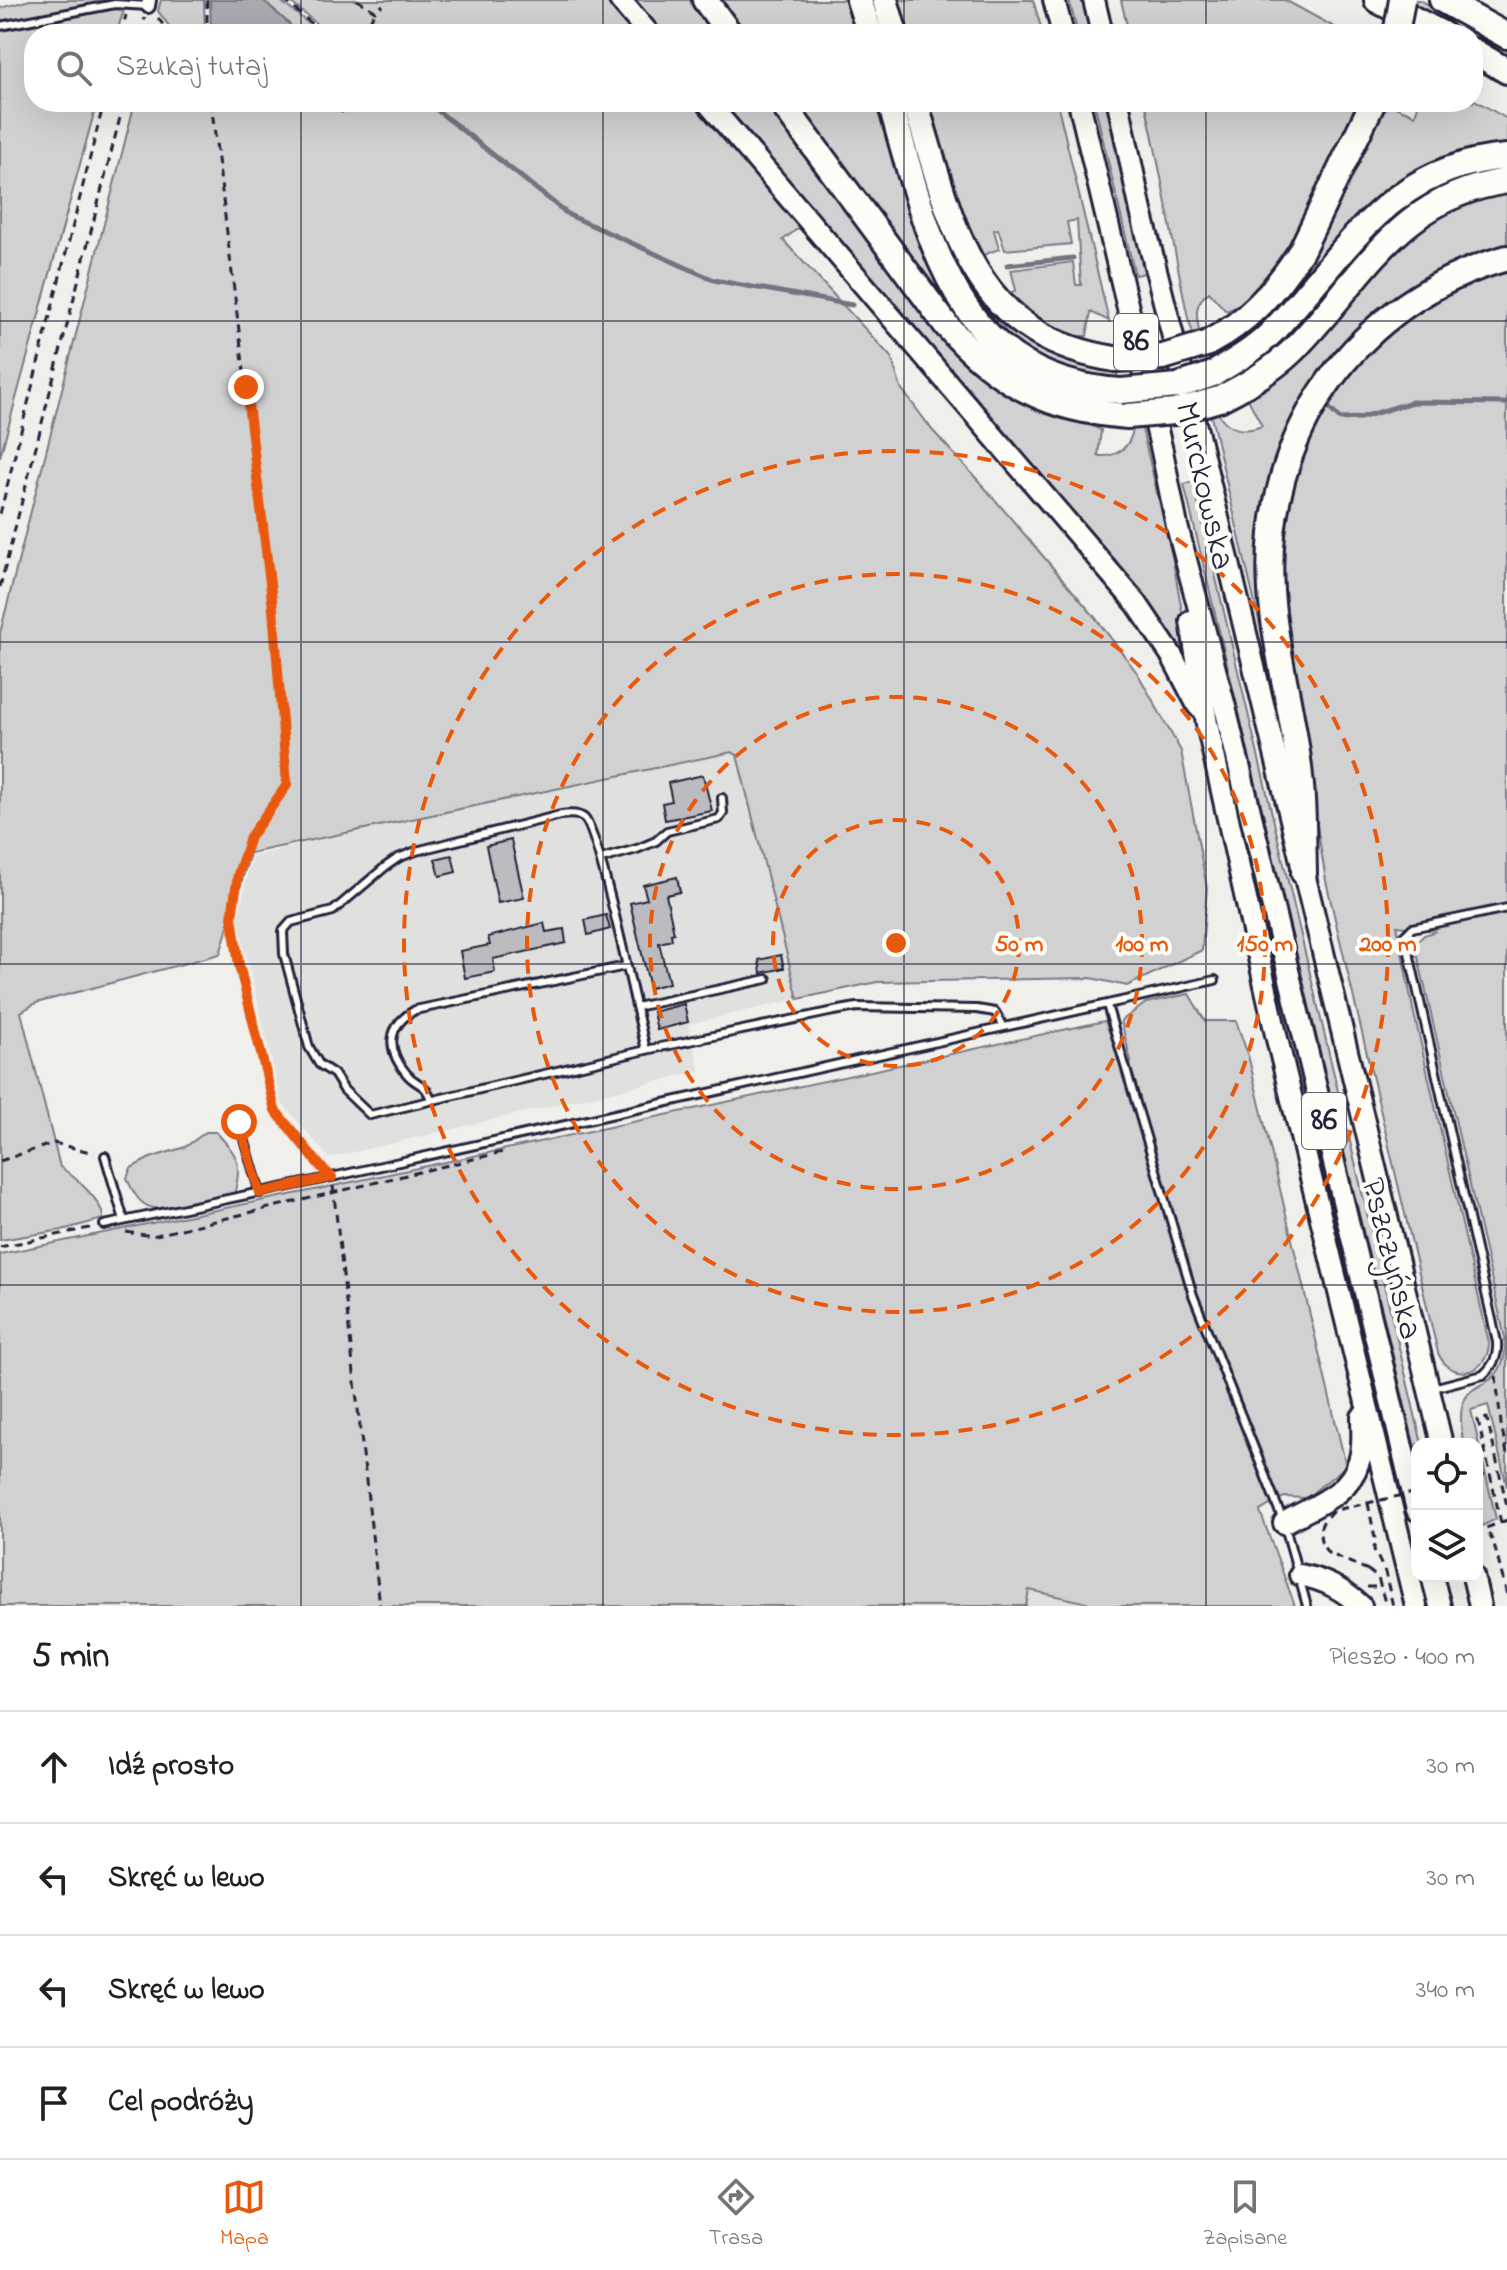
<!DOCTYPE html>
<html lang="pl">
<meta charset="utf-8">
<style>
body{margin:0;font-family:"Indie Flower",sans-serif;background:#f6f6f6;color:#202124}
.controls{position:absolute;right:24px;bottom:24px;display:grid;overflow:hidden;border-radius:16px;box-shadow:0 8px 32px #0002}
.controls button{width:72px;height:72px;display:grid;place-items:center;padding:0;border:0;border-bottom:2px solid #e0e0e0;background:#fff;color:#202124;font:40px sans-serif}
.stop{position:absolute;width:24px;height:24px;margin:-18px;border:6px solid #ea580c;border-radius:50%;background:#fff}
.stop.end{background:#ea580c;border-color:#fff;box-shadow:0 2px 8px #0008}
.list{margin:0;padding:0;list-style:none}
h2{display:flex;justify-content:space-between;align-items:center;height:104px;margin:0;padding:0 32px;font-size:34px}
h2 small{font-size:26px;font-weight:400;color:#757577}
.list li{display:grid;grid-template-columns:52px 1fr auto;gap:24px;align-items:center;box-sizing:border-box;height:112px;padding:0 32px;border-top:2px solid #e0e0e0}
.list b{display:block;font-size:30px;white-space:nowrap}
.list em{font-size:26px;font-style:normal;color:#757577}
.icon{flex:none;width:44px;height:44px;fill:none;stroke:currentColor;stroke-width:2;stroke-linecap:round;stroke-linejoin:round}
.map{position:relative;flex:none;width:1507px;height:1606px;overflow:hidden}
.search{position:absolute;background:#fff;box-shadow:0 8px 32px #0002;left:24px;right:24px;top:24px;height:88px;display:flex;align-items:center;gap:20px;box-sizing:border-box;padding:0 28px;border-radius:32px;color:#757577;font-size:30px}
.sheet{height:552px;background:#fff}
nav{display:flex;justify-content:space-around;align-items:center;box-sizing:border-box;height:112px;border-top:2px solid #e0e0e0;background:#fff;font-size:22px;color:#757577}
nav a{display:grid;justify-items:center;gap:4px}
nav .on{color:#ea580c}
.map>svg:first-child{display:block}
.built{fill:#e0e0df}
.green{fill:#d2d1d1;stroke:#7a7a86;stroke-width:2}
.water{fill:#a9a9b0;stroke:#737381;stroke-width:2}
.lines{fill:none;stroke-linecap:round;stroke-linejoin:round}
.stream{stroke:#737381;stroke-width:5}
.building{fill:#bcbcc0;stroke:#22223b;stroke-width:2}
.lane-casing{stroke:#22223b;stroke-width:12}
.street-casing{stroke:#22223b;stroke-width:18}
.primary-casing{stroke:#22223b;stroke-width:26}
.highway-casing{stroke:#22223b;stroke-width:30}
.path{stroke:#22223b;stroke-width:3;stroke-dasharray:8 6;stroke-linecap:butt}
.lane{stroke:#fdfcf7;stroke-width:6}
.street{stroke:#fdfcf7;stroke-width:12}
.primary{stroke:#fdfcf7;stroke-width:20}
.highway{stroke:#fdfcf7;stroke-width:24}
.highway-bridge-casing{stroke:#22223b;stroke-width:30;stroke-linecap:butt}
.path-bridge{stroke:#22223b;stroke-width:3;stroke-dasharray:8 6;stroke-linecap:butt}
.highway-bridge{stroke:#fdfcf7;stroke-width:24}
.route{stroke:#ea580c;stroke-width:10}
.grid{fill:none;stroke:#22223b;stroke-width:2;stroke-opacity:0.55}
.ring{fill:none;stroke:#e8590c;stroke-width:4;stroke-dasharray:14 10}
.labels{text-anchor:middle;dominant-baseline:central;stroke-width:8;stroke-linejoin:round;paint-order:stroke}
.shield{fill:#fdfcf7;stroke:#646373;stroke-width:2}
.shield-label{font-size:32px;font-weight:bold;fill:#22223b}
.street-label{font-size:34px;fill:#22223b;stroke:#fdfcf7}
.centre{fill:#e8590c;stroke:#fdfcf7;stroke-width:4}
.ring-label{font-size:24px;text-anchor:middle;font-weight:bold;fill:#e8590c;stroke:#fdfcf7;stroke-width:8;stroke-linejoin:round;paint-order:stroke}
</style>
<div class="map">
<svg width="1507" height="1606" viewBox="0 0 1507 1606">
<rect width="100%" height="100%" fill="#f0efec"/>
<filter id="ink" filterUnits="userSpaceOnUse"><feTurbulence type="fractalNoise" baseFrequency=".0125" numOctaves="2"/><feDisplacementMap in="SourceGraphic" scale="16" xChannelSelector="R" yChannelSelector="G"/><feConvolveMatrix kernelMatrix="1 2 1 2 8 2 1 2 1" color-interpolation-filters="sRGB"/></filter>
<g filter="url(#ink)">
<path class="built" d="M732,752L737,755L798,999L688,1024L700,1071L329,1158L282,1103L238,921L251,857L309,842Z
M1029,1590L1102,1606H1026Z"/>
<path class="green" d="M30,0H115L0,21V8Z
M161,0H204L205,34H175L158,11Z
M263,0H279L322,34H300Z
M288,0H606L635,34H329Z
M634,0H695L721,34H663Z
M716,0H851L861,34H741Z
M897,0H1033L1043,34H907Z
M1069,0H1083L1091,34H1078Z
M1121,0H1285L1347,34H1129Z
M1416,0H1420L1507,49V56L1473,37V34H1468L1415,4Z
M115,9L124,10L116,34H34V102H97L0,457V31Z
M1473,99L1507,119V148L1449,159L1255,335L1211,363L1209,354L1253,330L1290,292L1321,237L1379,114L1382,115L1388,104L1415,115L1419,102H1473Z
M135,102H694L801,226L783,240L891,357L901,388L933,431L985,488L1094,616L1138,674L1181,751L1207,888L1202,950L1127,986L1091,978L877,982L798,999L737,755L732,752L250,853L220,954L36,1003L21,1012L60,1167C74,1176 104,1202 103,1219L62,1230L0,1240V633Z
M721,102H771L926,311L1090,422V425L1101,430L1098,456C1117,457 1130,448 1133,429H1142L1172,556L1194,677L1135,584Z
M791,102H882L967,324L1123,399L1125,408L1100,406L1017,376L964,331Z
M898,102H905C943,228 961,350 1116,371L1119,382L1074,375L1028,354L991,324L947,256Z
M927,102H1057L1109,321L1091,312L1087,336H1072L1071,337L1056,331L1025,311L1027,308L1010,293L1016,290L1011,270L1073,262L1076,285H1081L1077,220L1067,222L1071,244L1005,250L998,229L994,230L999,249L981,256L952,188Z
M1094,102H1106L1145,273L1135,275Z
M1145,102H1355L1353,106L1359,108C1325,178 1296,253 1240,309L1238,306L1226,311L1209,292C1194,303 1196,314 1199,331L1193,333L1188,318C1173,246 1162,174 1145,102Z
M1507,165V171L1485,175L1297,331L1277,351L1217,390L1215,380L1372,230L1440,181Z
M1507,188V250L1423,283L1280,455L1276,694L1211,416L1218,413C1228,430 1244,433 1262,426L1247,397L1365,276L1441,210Z
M1507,267V1487L1488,1405L1471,1410L1496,1519L1482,1526L1477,1515V1444H1463C1462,1430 1458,1411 1465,1399C1469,1390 1478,1387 1485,1383C1503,1373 1506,1357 1505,1338L1416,948V943L1424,935L1436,931L1397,926L1413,1009L1489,1343C1488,1375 1451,1383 1438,1353L1326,881L1284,621L1281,532L1299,452L1343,374L1414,308Z
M1193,482L1422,1444H1417V1456L1184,484Z
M1189,994L1205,1021H1236L1248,1055L1346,1466L1306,1498L1284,1497L1260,1511L1295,1606H1102L1029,1590L1026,1606H0V1254L319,1189L1105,1021L1128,1080L1131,1061L1121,1021L1146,1003Z
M206,1132H216C238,1156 243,1162 234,1195L230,1198C215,1200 200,1203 186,1206C153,1211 140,1212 127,1178L131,1168L150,1158L185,1147Z"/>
<path class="water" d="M210,0H263L300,34H211Z"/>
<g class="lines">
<path class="stream" d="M427,102L569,215L714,280L852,305
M1007,265L1073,258
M1329,408L1340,419L1360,418L1412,402L1507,403"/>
</g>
<path class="building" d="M703,775L712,811L665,820L662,803L672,801L668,783Z
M511,840L524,898L498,903L486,846Z
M452,855L456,872L440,876L435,859Z
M677,877L680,892L666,895L674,933L671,934L672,940L659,943L669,983L650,988L630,903L647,899L643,885Z
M606,915L610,929L588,935L585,920Z
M544,923L546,932L564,929L566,943L493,959L495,972L465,978L460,951L490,945L488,937Z
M781,955L784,968L761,973L759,960Z
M684,1004L688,1022L657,1030L653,1012Z"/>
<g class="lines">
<defs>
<path id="lane" d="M0,26L115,4L148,6
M601,859L637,849L656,841L667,831L719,819L723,813L722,798
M1107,1005L1193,1295L1284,1523L1307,1606
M636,1007L767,979
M646,1050C638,1018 599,830 584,818C578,813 568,814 561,815L416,851L398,858L385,867L333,911L291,922L283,931L284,954L309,1047L319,1064L334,1074L344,1090L370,1115L646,1050L834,1011L857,1007L977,1009L995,1012L1003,1026
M431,1100C425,1081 417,1087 406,1073C386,1049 387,1026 415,1010L626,966
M239,1122L260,1193
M105,1156L124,1220
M104,1225L332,1177L1215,980
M1433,1388L1483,1375C1494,1365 1498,1356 1497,1342L1405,935L1412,928L1507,908"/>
<path id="street" d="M148,6L149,0"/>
<path id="primary" d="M620,0L649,34
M1054,0L1063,34
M1094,0L1102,34
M707,102L1137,604L1172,656L1198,706
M1079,102L1162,451L1177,526L1225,707L1417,1510
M1118,102L1141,211L1197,431L1442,1444
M1191,621L1207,724L1277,1039L1416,1606
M1284,1523C1312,1506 1349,1496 1359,1461C1364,1448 1362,1431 1362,1417
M1300,1575C1325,1580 1342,1589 1361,1606
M1432,1576L1440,1606
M1473,1576L1480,1606"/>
<path id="highway" d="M705,0L730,34
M859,0L870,34
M885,0L895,34
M1377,0L1442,34
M1442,0L1507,36
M1473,51L1507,71
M781,102L947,326C998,384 1051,411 1128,416
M890,102C929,236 952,380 1121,391
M915,102C952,222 969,337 1115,359
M1206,344C1248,322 1275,291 1301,251L1373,102
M1213,374C1234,361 1255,350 1273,331C1346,254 1388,166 1507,157
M1219,399C1245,386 1270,372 1291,352C1362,282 1395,197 1507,181
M1304,873C1303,841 1304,808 1300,776C1294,714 1275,653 1271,590C1261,435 1357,299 1507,258"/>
</defs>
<use href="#lane" class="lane-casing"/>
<use href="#street" class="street-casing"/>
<use href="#primary" class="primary-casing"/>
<use href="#highway" class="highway-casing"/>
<path class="path" d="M207,0V34
M284,0L324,34
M357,0L375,11L383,5
M158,18L170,34
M121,34L126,15
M141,34L145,18
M364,34L375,11
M211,102L273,608L287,785L250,837L238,874L232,917L239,965L275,1110L321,1167
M323,102L342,112L362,111L366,102
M0,514L104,102
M0,587L124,102
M0,1161L54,1143L94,1153
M333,1186L380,1606
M126,1232L152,1236L507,1151
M0,1247L94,1227
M1496,1376L1501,1424L1507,1454
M1477,1477L1489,1474
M1368,1503L1375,1538L1374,1550L1385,1572L1393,1606
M1507,1520L1486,1528L1494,1544L1507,1595
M1501,1523L1478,1420L1487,1418L1507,1506
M1368,1570L1378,1578L1386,1606
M1367,1587H1379"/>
<use href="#lane" class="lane"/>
<use href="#street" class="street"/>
<use href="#primary" class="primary"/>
<use href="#highway" class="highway"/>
<defs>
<path id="highway-bridge" d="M1396,34L1402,0
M1115,359L1163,357L1206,344
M1121,391L1178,386L1213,374
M1128,416L1174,412L1219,399"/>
</defs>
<use href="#highway-bridge" class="highway-bridge-casing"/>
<path class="path-bridge" d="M1368,1570L1328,1553C1315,1537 1318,1520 1336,1510L1417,1492"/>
<use href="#highway-bridge" class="highway-bridge"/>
</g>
</g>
<g class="lines" filter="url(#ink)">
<path class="route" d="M239,1122L260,1193L332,1177L321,1167L275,1110L239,965L232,917L238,874L250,837L287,785L273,608L246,387"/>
</g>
<path class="grid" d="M301,0V34M603,0V34M904,0V34M1206,0V34M301,102V1606M603,102V1606M904,102V1606M1206,102V1606M0,321H1507M0,642H1507M0,964H1507M0,1285H1507"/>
<g class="ring">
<circle cx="896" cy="943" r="123"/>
<circle cx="896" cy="943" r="246"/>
<circle cx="896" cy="943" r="369"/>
<circle cx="896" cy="943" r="492"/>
</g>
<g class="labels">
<g class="shield">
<rect x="1114" y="314" width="44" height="56" rx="6"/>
<rect x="1302" y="1093" width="44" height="56" rx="6"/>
</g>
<g class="shield-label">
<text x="1136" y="342">86</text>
<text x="1324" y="1121">86</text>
</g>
<g class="street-label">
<text transform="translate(1203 486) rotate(77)">Murckowska</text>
<text transform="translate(1390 1259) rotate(76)">Pszczyńska</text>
</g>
</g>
<circle cx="896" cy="943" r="12" class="centre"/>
<g class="ring-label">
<text x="1019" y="951">50 m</text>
<text x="1142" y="951">100 m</text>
<text x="1265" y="951">150 m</text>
<text x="1388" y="951">200 m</text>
</g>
</svg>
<div class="controls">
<button><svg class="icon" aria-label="locate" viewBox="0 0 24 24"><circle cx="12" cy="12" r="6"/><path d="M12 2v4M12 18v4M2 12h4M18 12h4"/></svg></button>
<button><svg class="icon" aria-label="layers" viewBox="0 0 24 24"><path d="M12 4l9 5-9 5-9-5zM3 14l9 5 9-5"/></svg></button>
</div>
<div class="stop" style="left:239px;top:1122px"></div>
<div class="stop end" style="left:246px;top:387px"></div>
<div class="search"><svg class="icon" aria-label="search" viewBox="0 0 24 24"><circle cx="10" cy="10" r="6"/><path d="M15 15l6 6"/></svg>Szukaj tutaj</div>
</div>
<section class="sheet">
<h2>5 min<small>Pieszo · 400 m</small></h2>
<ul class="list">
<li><svg class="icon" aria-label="ahead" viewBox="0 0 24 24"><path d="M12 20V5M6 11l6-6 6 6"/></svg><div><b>Idź prosto</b></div><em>30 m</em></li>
<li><svg class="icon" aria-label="left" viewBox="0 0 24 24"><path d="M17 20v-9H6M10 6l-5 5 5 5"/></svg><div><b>Skręć w lewo</b></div><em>30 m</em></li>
<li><svg class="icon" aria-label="left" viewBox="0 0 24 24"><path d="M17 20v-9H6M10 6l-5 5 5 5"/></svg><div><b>Skręć w lewo</b></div><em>340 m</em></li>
<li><svg class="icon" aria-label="arrive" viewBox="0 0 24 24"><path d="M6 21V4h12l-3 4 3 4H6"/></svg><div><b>Cel podróży</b></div></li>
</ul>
</section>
<nav>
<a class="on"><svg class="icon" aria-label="map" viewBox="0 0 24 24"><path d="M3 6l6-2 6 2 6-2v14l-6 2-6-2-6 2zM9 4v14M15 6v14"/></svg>Mapa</a>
<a><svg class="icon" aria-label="directions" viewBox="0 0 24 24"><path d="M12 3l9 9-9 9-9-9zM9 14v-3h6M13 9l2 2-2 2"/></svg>Trasa</a>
<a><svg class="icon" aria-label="saved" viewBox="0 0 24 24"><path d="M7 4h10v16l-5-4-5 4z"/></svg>Zapisane</a>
</nav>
